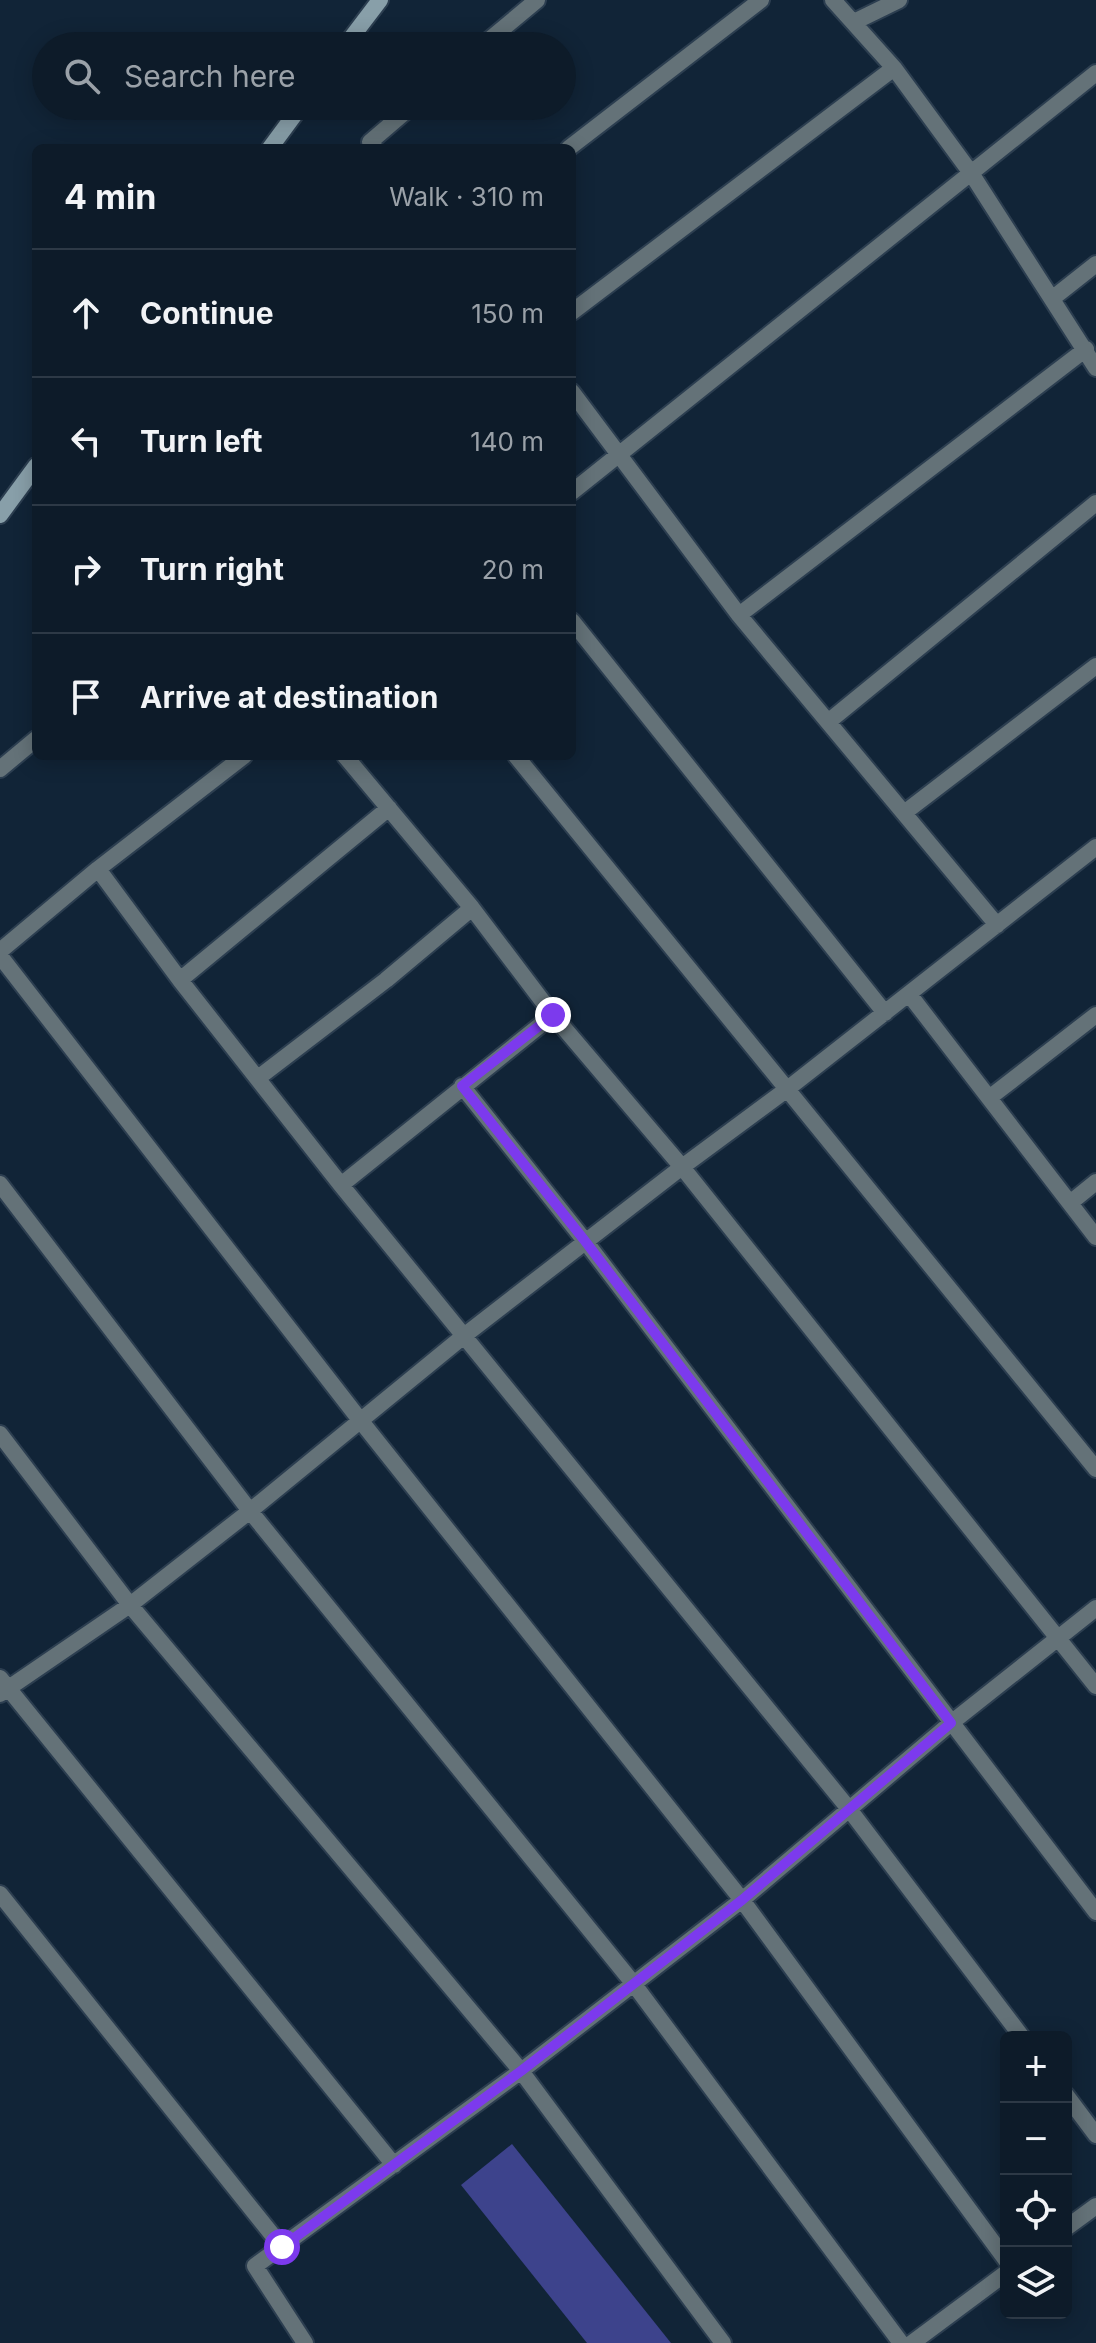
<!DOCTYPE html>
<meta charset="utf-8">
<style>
body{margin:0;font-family:Inter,sans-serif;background:#162431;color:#f1f3f6}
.controls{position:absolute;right:24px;bottom:24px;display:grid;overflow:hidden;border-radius:12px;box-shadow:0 4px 20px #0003}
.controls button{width:72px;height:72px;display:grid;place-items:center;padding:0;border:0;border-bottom:2px solid #2d3946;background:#0d1b29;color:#f1f3f6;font:40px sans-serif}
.stop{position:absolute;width:24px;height:24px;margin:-18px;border:6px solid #7c3aed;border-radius:50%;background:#fff}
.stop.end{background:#7c3aed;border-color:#fff;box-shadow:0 2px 8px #0008}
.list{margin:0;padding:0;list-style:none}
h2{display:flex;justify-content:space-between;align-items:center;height:104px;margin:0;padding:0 32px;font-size:34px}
h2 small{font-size:26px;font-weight:400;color:#9aa1a8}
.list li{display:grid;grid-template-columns:52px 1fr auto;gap:24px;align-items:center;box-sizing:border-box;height:128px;padding:0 32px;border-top:2px solid #2d3946}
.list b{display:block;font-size:30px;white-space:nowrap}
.list em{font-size:26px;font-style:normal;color:#9aa1a8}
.icon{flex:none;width:44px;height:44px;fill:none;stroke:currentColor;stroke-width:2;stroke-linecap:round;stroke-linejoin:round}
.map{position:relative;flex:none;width:1096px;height:2343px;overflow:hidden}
.search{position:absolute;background:#0d1b29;box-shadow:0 4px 20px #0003;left:32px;top:32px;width:544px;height:88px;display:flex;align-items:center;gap:20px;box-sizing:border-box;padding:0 28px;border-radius:44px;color:#9aa1a8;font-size:30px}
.panel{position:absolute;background:#0d1b29;box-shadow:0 4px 20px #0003;left:32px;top:144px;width:544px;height:616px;border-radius:12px}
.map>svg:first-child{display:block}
.building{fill:#3d438c}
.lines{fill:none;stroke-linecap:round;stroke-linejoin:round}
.street-casing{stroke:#2c3e50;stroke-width:20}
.secondary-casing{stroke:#2c3e50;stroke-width:20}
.street{stroke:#647278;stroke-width:16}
.secondary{stroke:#889fa9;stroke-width:16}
.route{stroke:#7c3aed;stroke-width:10}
</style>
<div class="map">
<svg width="1096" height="2343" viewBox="0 0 1096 2343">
<rect width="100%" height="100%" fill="#112437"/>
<path class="building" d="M512,2144L671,2343H587L461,2185Z"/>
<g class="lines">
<defs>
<path id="street" d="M833,0L894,68L971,173L1096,368
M854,22L899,0
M482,46L537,0
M375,148L370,142L412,106
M569,148L761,0
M1053,298L1096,264
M572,312L894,68
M572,392L739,615L997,925
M572,492L1096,73
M739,615L1086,349
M572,621L885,1013
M828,722L1096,503
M345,756L472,908L553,1015L682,1167L1096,1686
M516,756L1096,1469
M0,769L36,739
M904,813L1096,666
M98,869L180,980L341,1185L849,1809L1022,2037
M0,951L98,869L244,756
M0,956L360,1420L742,1900L1006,2260
M180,980L389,808
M909,994L1096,1237
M258,1078L386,980L472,908
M462,1086L585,1241L1096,1912
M989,1098L1096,1015
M0,1184L250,1511L633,1983L901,2343
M341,1185L553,1015
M1070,1203L1096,1182
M0,1434L130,1605L521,2071L723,2343
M0,1678L394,2165
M0,1694L130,1605L250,1511L465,1335L682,1167L786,1090L1096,847
M0,1894L282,2247
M1066,2095L1096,2135
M1066,2228L1096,2206
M305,2343L255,2266L521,2071L742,1900L951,1723L1096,1608
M912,2343L1006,2273"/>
<path id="secondary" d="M345,46L380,0
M270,148L301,106
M0,515L36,466"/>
</defs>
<use href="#street" class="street-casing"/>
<use href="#secondary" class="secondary-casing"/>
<use href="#street" class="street"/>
<use href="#secondary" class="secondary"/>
</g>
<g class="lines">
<path class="route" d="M282,2247L521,2071L742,1900L951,1723L585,1241L462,1086L553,1015"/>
</g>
</svg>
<div class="controls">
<button>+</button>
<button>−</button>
<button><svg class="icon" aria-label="locate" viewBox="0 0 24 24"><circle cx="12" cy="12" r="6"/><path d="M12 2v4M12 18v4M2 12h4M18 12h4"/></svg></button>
<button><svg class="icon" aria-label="layers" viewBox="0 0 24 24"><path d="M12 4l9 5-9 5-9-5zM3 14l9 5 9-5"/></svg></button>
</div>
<div class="stop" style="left:282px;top:2247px"></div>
<div class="stop end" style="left:553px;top:1015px"></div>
<div class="search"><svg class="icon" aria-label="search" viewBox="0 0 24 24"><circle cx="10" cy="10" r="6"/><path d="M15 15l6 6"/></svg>Search here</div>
<section class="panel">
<h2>4 min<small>Walk · 310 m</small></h2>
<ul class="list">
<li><svg class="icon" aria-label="ahead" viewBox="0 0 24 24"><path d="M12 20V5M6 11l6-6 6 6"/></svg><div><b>Continue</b></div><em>150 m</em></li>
<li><svg class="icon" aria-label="left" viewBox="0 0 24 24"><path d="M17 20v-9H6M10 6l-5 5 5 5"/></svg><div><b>Turn left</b></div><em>140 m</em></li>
<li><svg class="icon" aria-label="right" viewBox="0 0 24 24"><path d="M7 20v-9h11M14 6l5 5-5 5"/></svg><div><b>Turn right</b></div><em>20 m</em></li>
<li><svg class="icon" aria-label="arrive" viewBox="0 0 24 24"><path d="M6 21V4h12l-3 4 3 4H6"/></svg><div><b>Arrive at destination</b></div></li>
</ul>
</section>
</div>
